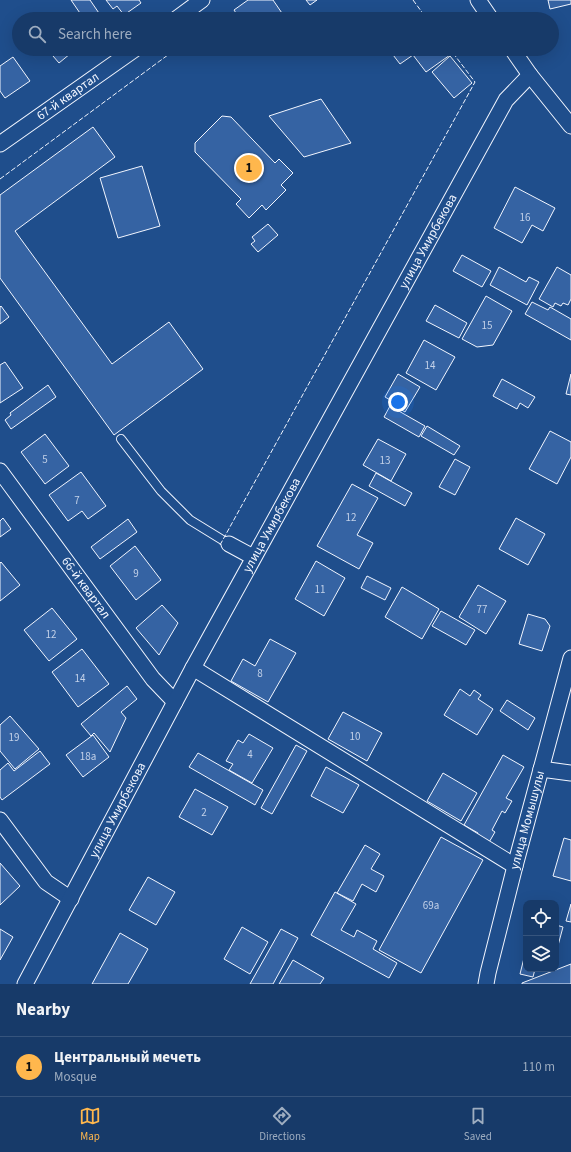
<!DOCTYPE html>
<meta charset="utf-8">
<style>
body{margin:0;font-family:"Source Sans 3",sans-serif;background:#20416f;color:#f1f3f6}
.controls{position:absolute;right:12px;bottom:12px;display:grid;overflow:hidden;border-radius:8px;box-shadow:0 4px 16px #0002}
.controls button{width:36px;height:36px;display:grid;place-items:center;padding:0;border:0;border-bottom:1px solid #36547d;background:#173a69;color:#f1f3f6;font:20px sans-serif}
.you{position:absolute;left:398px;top:402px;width:14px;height:14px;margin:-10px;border:3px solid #fff;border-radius:50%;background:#1a73e8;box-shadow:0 0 0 6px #1a73e833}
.badge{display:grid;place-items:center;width:26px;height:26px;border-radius:50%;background:#ffb74d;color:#111;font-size:13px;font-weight:700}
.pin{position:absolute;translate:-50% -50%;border:2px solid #fff;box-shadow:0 1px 4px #0006}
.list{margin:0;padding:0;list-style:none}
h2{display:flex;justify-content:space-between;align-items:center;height:52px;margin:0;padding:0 16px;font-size:17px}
h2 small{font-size:13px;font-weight:400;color:#9eadc0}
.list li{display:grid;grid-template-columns:26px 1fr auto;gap:12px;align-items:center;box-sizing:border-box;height:60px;padding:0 16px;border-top:1px solid #36547d}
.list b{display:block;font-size:15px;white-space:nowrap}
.list p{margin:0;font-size:13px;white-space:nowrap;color:#9eadc0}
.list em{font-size:13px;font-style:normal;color:#9eadc0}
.icon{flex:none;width:22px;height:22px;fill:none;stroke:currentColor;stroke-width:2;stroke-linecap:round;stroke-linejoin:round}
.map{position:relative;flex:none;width:571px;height:984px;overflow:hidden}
.search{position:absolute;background:#173a69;box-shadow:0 4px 16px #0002;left:12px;right:12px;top:12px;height:44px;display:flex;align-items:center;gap:10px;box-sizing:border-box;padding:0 14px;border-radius:22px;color:#9eadc0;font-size:15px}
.sheet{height:112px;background:#173a69}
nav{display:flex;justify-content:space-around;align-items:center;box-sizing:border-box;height:56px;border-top:1px solid #36547d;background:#173a69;font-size:11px;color:#9eadc0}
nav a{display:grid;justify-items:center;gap:2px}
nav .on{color:#ffb74d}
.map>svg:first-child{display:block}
.building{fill:#3563a3;stroke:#f2f6ff}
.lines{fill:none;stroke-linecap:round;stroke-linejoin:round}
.lane-casing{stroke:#f2f6ff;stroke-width:10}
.street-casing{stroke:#f2f6ff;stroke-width:17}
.lane{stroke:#1f4e8c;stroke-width:8}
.street{stroke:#1f4e8c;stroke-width:15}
.fence{stroke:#f2f6ff;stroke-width:1;stroke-dasharray:5 2;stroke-linecap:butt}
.labels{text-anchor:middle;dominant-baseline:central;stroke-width:3;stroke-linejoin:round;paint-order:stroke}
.number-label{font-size:11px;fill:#c3d1e8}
.street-label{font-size:13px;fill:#f2f6ff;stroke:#1f4e8c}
</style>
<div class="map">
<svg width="571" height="984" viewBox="0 0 571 984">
<rect width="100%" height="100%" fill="#1f4e8c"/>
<path class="building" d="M71,0H90L103,19H84Z
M106,0H139L141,3L124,15L117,6L113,9Z
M248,0H273L286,19H240L234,10Z
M306,0H317L310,5Z
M548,0H571V4L550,9Z
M47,49H76L59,63Z
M392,49H446L450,55L426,72L413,55L400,64L390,51Z
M450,56L472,83L454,98L432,72Z
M13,57L30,81L5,98L0,91V66Z
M321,99L351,143L304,157L269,116Z
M222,116L231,117L275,163L279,159L293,173L281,185L286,190L266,210L262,205L249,218L236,204L241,199L195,152V143Z
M93,127L115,157L15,231L112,364L169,322L203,369L114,435L0,278V195Z
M142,166L160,226L118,238L100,178Z
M515,187L555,208L543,231L532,225L522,243L494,228Z
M268,224L278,235L258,252L251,244L255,241L252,237Z
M462,255L491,271L482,287L453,271Z
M499,267L526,282L529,277L539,282L527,305L490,285Z
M557,267L571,275V299L568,305L563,303L561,306L555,303L553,307L539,299Z
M486,296L512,311L493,345L477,347L462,339Z
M532,302L548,310L550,307L571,319V340L525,314Z
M435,305L467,323L459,338L426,321Z
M1,306L9,317L0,324V307Z
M424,340L455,357L436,390L406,373Z
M5,362L23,388L0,403V365Z
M398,374L420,387L405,412L390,403L392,401L385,397Z
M571,374V395L566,394Z
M502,379L535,397L528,408L520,403L517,409L493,396Z
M48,385L56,397L11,429L5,420L11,415L10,413Z
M390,406L425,426L419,437L384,417Z
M427,426L460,446L454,455L421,436Z
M550,431L571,442V457L557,484L529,469Z
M45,434L69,466L45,484L21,452Z
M378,439L406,454L391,481L363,465Z
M455,459L470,467L455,495L439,487Z
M81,472L106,506L88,519L82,511L68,521L49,495Z
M376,473L412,493L405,506L369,486Z
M352,484L378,498L357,535L373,543L359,569L317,546Z
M3,518L11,529L0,537V521Z
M516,518L545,534L528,565L499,549Z
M128,519L137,532L100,559L91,547Z
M135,546L161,580L136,600L110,566Z
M316,561L345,578L324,616L295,599Z
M1,562L20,585L0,601V563Z
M367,576L391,588L385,600L361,588Z
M478,585L506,601L486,634L459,617Z
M402,587L439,609L422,639L385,617Z
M162,605L178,623L159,655L136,628Z
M52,608L77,639L49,661L24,630Z
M441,611L475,630L466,645L432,626Z
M528,614L545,619L550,626L542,651L519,644Z
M270,639L296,653L268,702L231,681L243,659L255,666Z
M82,649L109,684L78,707L52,672Z
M127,686L137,699L121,712L126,718L110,752L94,733L91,736L81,724Z
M460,689L470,696L474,690L481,695L478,699L493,709L477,735L444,715Z
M507,700L535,718L528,730L500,711Z
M343,712L382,733L367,761L328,739Z
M10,716L39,749L15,769L0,751V725Z
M249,734L273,748L252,783L229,770L233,764L226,761L238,740L243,743Z
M93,735L109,757L83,777L66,755Z
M296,745L307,751L272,814L261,808Z
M40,751L50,764L2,800L0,797V770L8,763L14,771Z
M198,753L263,790L255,805L189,767Z
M503,755L524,767L506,798L512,801L505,813L502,811L492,830L495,832L488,844L476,837L478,833L464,825Z
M326,767L359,785L343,813L311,796Z
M443,773L477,793L461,821L427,801Z
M195,789L228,807L212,835L179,817Z
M441,837L483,860L421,973L379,950Z
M564,838L571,840V881L553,876Z
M365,845L380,854L371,869L384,876L376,892L362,884L353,901L337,893Z
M0,863L20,886L0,905Z
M148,877L175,892L156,925L129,910Z
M335,892L356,904L341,930L354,937L357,930L377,941L373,949L397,963L389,978L311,935Z
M571,904V922L566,921Z
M556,925L563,927L556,953Z
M242,927L268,942L250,974L224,959Z
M0,929L13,937L0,960Z
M281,929L298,938L273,984H250Z
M120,933L148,949L128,984H92Z
M525,954L526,969H535L533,977L520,974Z
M293,960L324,978L320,984H279Z
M571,964V984H522V983Z"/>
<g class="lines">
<defs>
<path id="lane" d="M121,439L161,491L190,520L229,544"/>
<g id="street">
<path d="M478,0L491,19"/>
<path d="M176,19L202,0"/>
<path d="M512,49L530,75L571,126"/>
<path id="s1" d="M0,144L135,49"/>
<path id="s2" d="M0,471L153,679L175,702"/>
<path d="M229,544L253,557"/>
<path d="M193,668L515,866"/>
<path d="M541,769L571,773"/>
<path d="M0,820L46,882L71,899"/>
<path id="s3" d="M25,984L193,668L506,100L530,75"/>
<path id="s4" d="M486,984L488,973L515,866L571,658"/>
</g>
</defs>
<use href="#lane" class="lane-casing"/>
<use href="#street" class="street-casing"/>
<use href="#lane" class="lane"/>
<use href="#street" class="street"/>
<path class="fence" d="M413,0L427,19
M0,179L176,49
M220,545L475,82L450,49"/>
</g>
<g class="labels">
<g class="number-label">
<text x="525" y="217">16</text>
<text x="487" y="325">15</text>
<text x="430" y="365">14</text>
<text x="45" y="459">5</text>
<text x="385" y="460">13</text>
<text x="77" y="500">7</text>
<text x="351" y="517">12</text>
<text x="136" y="573">9</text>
<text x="320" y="589">11</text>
<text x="482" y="609">77</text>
<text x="51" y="634">12</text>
<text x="260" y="673">8</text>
<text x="80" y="678">14</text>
<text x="355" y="736">10</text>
<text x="14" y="737">19</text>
<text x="250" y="754">4</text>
<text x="88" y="756">18а</text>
<text x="204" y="812">2</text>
<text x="431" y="905">69а</text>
</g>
<g class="street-label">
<text stroke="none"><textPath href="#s1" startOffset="83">67-й квартал</textPath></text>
<text stroke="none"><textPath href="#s3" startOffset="845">улица Умирбекова</textPath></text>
<text stroke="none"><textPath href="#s3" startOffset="521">улица Умирбекова</textPath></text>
<text stroke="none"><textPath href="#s2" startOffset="145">66-й квартал</textPath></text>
<text stroke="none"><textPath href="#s3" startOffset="197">улица Умирбекова</textPath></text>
<text stroke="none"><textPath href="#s4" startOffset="169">улица Момышулы</textPath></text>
</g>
</g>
</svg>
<div class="controls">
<button><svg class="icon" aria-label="locate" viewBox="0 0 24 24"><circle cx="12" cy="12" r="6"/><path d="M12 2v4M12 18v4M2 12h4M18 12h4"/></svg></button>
<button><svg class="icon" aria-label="layers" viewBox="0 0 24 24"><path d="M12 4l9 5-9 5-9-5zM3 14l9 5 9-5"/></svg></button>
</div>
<div class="you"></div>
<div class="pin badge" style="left:249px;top:168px">1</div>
<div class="search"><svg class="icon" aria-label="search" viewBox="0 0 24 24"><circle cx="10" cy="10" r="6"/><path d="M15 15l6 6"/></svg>Search here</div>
</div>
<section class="sheet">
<h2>Nearby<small></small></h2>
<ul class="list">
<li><span class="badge">1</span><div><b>Центральный мечеть</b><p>Mosque</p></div><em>110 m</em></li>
</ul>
</section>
<nav>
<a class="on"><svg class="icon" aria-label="map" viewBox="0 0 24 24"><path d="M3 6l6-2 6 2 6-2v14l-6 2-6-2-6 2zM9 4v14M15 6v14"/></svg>Map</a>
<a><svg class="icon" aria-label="directions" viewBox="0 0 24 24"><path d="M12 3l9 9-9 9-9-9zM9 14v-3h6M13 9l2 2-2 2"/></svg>Directions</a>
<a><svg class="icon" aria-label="saved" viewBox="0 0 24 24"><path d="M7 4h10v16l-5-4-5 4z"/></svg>Saved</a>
</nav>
